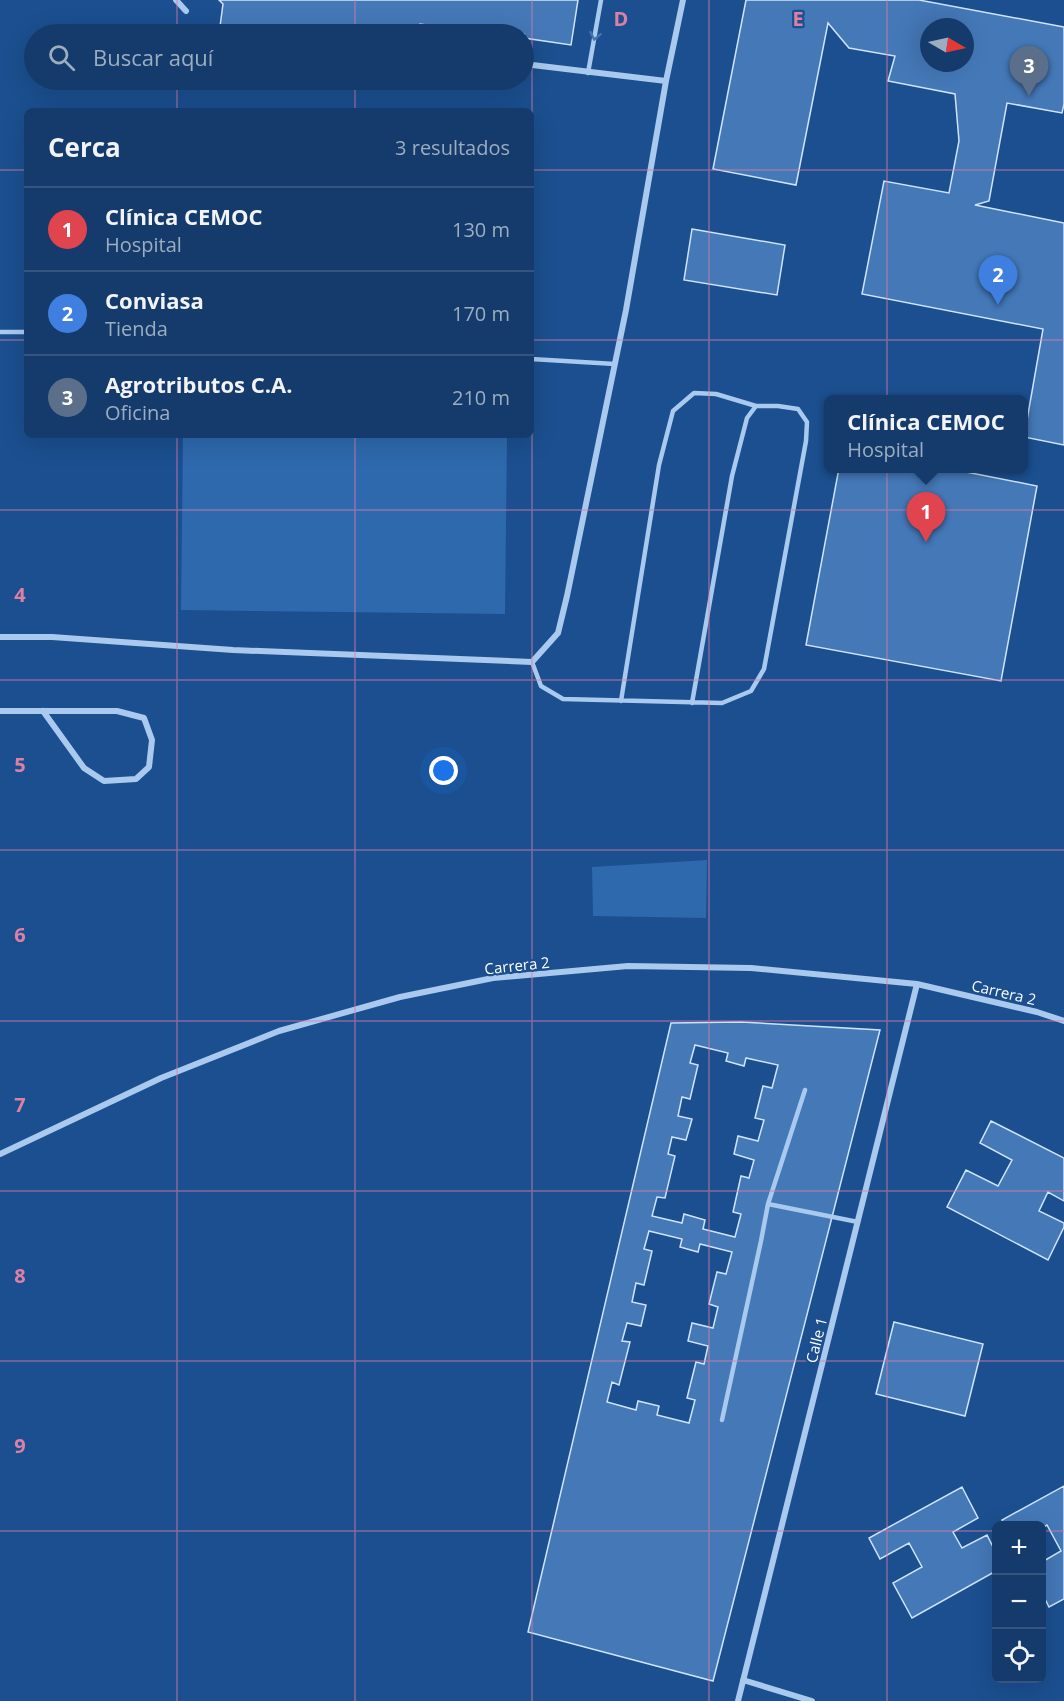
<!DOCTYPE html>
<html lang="es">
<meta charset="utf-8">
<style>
body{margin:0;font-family:"Open Sans",sans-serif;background:#214673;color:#f1f3f6}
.controls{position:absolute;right:18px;bottom:18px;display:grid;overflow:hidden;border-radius:9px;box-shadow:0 6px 24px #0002}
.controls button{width:54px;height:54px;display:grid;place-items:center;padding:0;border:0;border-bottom:2px solid #33557e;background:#143b6b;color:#f1f3f6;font:30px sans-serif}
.compass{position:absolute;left:920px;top:18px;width:54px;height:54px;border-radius:50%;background:#143b6b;box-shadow:0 6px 24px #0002;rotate:99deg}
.you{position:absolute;left:444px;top:771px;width:21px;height:21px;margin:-15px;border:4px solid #fff;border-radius:50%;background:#1a73e8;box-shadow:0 0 0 9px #1a73e833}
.badge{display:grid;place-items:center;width:39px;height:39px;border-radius:50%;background:#ffd166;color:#fff;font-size:20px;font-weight:700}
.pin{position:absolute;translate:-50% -50px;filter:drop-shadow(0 2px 3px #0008)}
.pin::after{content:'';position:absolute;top:32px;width:21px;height:18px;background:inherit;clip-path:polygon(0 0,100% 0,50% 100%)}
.popup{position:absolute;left:824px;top:395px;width:204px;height:78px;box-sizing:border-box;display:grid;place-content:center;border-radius:9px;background:#143b6b;filter:drop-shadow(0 2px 4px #0005);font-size:20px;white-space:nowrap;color:#9dadc1}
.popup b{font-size:22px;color:#f1f3f6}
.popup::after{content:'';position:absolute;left:50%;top:100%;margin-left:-12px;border:12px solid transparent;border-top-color:#143b6b}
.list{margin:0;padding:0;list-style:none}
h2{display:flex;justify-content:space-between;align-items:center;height:78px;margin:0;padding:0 24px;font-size:26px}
h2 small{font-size:20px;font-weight:400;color:#9dadc1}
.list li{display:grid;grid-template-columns:39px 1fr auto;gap:18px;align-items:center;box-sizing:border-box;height:84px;padding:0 24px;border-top:2px solid #33557e}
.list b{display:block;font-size:22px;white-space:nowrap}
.list p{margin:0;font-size:20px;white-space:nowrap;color:#9dadc1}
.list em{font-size:20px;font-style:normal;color:#9dadc1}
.icon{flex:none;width:33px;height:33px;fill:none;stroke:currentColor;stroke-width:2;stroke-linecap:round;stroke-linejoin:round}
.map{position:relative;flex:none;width:1064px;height:1701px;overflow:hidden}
.search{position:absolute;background:#143b6b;box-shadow:0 6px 24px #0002;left:24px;top:24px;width:510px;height:66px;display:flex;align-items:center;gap:15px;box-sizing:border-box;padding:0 21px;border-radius:33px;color:#9dadc1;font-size:22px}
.panel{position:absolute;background:#143b6b;box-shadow:0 6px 24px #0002;left:24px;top:108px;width:510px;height:330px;border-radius:9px}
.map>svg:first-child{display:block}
.green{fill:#2e69ad}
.building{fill:#4478b7;stroke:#cfe3fa;stroke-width:1.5;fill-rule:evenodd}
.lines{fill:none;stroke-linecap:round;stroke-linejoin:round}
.lane{stroke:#a9c9ee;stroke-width:4.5}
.street{stroke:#a9c9ee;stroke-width:6}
.oneway{stroke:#4674ac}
.grid{fill:none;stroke:#dd80a5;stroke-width:1.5;stroke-opacity:0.55}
.labels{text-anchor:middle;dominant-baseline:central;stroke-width:4.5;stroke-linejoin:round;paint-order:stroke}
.street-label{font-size:15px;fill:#fff;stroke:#1b4f8f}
.grid-label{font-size:20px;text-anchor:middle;font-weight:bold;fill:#dd80a5;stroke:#1b4f8f;stroke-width:4.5;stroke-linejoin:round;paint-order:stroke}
</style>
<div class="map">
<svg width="1064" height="1701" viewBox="0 0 1064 1701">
<rect width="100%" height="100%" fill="#1b4f8f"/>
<path class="green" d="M183,435H507L505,614L181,610Z
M707,860L706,918L593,916L592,867Z"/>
<path class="building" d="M219,0H578L571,45L524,38V34H497L420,24L418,34H219L223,4Z
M746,0H919L1064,27V104L1062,113L1007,103L989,201L975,205L1064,223V445L1024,437L1043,329L862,294L884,181L949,193L959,141L955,94L888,81L895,56L849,48L828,23L796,185L713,169ZM929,27H965V63H929Z
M692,229L785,245L777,295L684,280Z
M839,468H946L1037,486L1001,681L806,645Z
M741,1022L880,1030L713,1681L528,1632L671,1023Z
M695,1045L728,1053L726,1061L744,1066L746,1058L778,1065L772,1088L763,1086L755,1118L764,1120L758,1141L738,1136L734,1154L754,1160L749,1178L741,1176L733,1212L741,1214L735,1237L703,1229L705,1220L684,1214L682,1223L652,1216L657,1197L665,1198L675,1156L668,1154L672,1137L686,1140L692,1119L678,1116L682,1097L690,1099L698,1065L690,1063Z
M991,1121L1064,1158V1201L1048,1192L1039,1211L1064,1223V1227L1048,1260L947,1207L966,1170L998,1186L1012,1160L980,1143Z
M649,1231L682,1239L680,1247L698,1252L700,1244L732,1252L726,1274L717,1272L709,1304L718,1307L713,1328L692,1323L688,1341L708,1346L704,1364L696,1362L687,1398L695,1400L689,1423L657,1415L659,1406L638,1401L636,1410L607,1402L612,1382L619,1385L630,1342L622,1341L627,1323L641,1326L646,1305L632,1302L636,1283L644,1285L652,1251L644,1249Z
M894,1322L983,1344L965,1416L876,1394Z
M1064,1486V1599L1049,1607L1042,1593V1562L1061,1551L1047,1525L1042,1528V1526H1005L1002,1520Z
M962,1487L978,1518L953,1532L962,1548L987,1535L996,1553V1571L912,1618L893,1583L922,1567L909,1543L880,1559L869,1538Z"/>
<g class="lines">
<path class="lane" d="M588,73L601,0
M0,332H27
M531,359L615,364
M532,662L541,686L563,699L722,703L751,691L764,669L806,441L807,422L798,409L778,406H756L747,418L732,476L692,703
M621,701L659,465L673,411L694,393L716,394L756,406
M768,1204L805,1090
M722,1420L761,1241L768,1204L858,1222"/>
<path class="street" d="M176,0L186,11
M524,64L666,81
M0,637H52L233,650L532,662L558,633L567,596L626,310L666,81L683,0
M0,711H117L144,718L152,740L149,767L136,779L104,781L84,768L43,711
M0,1154L161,1078L279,1031L400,997L493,978L628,966L751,968L917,984L1037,1012L1064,1021
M743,1680L812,1701
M738,1701L917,984"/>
</g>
<defs><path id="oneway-chevron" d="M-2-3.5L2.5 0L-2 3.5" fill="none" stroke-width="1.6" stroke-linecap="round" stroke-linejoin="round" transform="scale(1.5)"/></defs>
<use class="oneway" href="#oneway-chevron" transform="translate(595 36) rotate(101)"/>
<path class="grid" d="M177,0V34M355,0V34M532,0V1701M709,0V1701M887,0V1701M177,80V111M355,80V111M0,170H27M531,170H1064M0,340H27M531,340H1064M177,435V1701M355,435V1701M0,510H1064M0,680H1064M0,850H1064M0,1021H1064M0,1191H1064M0,1361H1064M0,1531H996M1042,1531H1064"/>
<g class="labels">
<g class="street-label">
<text transform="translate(517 965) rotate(-6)">Carrera 2</text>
<text transform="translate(1004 992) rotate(13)">Carrera 2</text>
<text transform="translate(816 1340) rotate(-76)">Calle 1</text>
</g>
</g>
<g class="grid-label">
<text x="621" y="26">D</text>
<text x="798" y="26">E</text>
<text x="20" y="602">4</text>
<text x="20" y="772">5</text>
<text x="20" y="942">6</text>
<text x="20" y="1112">7</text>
<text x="20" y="1283">8</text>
<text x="20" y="1453">9</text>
</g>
</svg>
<div class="controls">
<button>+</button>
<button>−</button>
<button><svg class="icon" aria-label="locate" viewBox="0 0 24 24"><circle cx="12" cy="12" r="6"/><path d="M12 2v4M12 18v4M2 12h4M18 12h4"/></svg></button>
</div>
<svg class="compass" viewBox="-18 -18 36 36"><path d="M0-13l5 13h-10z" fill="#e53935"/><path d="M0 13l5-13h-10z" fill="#9dadc1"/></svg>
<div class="you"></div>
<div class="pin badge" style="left:926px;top:542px;background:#e0444e">1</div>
<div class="popup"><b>Clínica CEMOC</b>Hospital</div>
<div class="pin badge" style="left:998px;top:305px;background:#3f7fe0">2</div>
<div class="pin badge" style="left:1029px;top:96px;background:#5c6f8a">3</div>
<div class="search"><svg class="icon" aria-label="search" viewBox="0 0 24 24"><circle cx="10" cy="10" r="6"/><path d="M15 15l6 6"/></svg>Buscar aquí</div>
<section class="panel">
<h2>Cerca<small>3 resultados</small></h2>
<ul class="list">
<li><span class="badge" style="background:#e0444e">1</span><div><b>Clínica CEMOC</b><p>Hospital</p></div><em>130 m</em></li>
<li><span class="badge" style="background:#3f7fe0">2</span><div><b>Conviasa</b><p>Tienda</p></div><em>170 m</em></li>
<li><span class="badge" style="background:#5c6f8a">3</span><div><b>Agrotributos C.A.</b><p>Oficina</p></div><em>210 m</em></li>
</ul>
</section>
</div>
